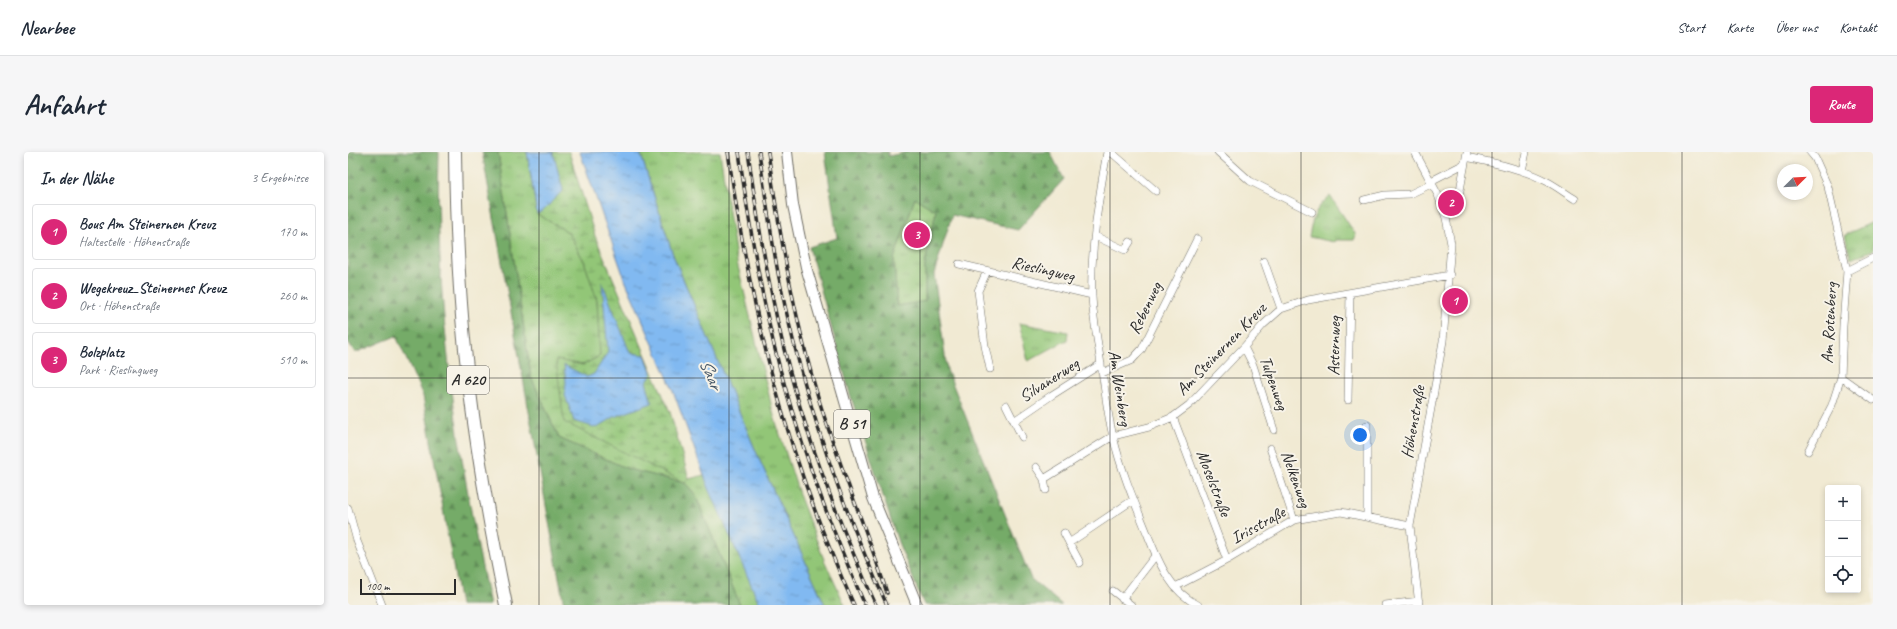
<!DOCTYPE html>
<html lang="de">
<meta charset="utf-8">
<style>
body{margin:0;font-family:Caveat,sans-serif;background:#f6f6f7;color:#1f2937}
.controls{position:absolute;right:12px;bottom:12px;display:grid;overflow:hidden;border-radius:4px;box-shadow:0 2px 6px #0003}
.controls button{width:36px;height:36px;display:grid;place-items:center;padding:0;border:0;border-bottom:1px solid #e0e1e3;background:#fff;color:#1f2937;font:20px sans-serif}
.compass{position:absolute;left:1429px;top:12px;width:36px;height:36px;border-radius:50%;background:#fff;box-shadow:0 2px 6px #0003;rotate:66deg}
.scale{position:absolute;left:12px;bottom:10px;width:96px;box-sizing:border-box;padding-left:4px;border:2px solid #2b2b2b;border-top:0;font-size:11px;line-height:14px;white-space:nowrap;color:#2b2b2b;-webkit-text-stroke:3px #f7f3e8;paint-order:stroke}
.you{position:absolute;left:1012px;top:283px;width:14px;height:14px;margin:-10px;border:3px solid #fff;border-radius:50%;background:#1a73e8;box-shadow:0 0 0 6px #1a73e833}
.badge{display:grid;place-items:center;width:26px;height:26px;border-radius:50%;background:#db2777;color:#fff;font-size:13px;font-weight:700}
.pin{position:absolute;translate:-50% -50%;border:2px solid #fff;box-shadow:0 1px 4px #0006}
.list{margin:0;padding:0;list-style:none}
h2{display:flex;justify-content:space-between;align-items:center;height:52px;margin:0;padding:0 16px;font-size:17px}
h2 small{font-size:13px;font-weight:400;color:#747a83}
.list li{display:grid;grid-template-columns:26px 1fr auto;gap:12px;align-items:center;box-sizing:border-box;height:56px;margin:0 8px 8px;padding:0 8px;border:1px solid #e0e1e3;border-radius:4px}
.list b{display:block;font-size:15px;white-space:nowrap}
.list p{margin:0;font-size:13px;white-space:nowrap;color:#747a83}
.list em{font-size:13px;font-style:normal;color:#747a83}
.icon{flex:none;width:22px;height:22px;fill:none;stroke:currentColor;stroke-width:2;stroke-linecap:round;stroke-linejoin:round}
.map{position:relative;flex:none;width:1525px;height:453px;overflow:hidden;border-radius:4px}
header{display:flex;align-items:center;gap:24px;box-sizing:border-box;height:56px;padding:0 20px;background:#fff;border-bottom:1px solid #e0e1e3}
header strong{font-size:19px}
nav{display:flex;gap:22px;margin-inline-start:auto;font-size:14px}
.intro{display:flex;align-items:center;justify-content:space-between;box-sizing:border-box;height:96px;padding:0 24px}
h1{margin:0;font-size:28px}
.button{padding:10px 18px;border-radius:4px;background:#db2777;color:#fff;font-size:14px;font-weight:700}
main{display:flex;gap:24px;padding:0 24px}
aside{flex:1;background:#fff;border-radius:4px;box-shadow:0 2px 6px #0003}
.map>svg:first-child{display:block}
.grass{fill:url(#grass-tufts);stroke:#5e7851}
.forest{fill:url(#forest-firs);stroke:#506b4a;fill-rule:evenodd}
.wetland{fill:url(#wetland-marsh);stroke:#5e7851}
.water{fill:url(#water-ripples);stroke:#56728e}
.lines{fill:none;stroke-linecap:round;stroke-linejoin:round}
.street-casing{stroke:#706e66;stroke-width:8}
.primary-casing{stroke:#706e66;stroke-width:12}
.highway-casing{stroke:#706e66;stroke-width:14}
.street{stroke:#fff;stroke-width:7}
.primary{stroke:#fff;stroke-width:10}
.highway{stroke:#fff;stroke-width:12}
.rail-casing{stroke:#2b2b2b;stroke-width:3.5}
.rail{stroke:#f7f3e8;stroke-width:2;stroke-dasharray:6;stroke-linecap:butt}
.grid{fill:none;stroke:#2b2b2b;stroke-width:1;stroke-opacity:0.55}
.labels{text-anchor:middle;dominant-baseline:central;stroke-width:4;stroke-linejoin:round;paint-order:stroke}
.shield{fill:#f7f3e8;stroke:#686764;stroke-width:1}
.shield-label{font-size:16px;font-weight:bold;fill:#2b2b2b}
.street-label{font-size:17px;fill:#2b2b2b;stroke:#f7f3e8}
.water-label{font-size:18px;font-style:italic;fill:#455666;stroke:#f7f3e8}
</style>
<header>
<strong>Nearbee</strong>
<nav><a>Start</a><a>Karte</a><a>Über uns</a><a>Kontakt</a></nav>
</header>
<div class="intro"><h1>Anfahrt</h1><a class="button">Route</a></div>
<main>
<aside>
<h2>In der Nähe<small>3 Ergebnisse</small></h2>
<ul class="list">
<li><span class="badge">1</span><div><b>Bous Am Steinernen Kreuz</b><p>Haltestelle · Höhenstraße</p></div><em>170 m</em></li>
<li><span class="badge">2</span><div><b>Wegekreuz_Steinernes Kreuz</b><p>Ort · Höhenstraße</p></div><em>260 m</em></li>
<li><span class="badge">3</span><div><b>Bolzplatz</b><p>Park · Rieslingweg</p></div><em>510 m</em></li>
</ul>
</aside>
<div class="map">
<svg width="1525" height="453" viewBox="0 0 1525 453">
<defs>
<pattern id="grass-tufts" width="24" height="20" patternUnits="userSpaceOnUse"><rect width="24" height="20" fill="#92c677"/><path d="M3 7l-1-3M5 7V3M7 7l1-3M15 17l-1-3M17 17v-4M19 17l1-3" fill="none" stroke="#77a162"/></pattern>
<pattern id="forest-firs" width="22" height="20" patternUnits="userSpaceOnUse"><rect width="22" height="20" fill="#75ab68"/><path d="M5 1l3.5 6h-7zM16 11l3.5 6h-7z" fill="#608b56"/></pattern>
<pattern id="wetland-marsh" width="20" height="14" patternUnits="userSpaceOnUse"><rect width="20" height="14" fill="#92c677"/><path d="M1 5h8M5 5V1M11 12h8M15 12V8" fill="none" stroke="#77a162"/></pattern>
<pattern id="water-ripples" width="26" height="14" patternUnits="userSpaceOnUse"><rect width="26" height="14" fill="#81b9f1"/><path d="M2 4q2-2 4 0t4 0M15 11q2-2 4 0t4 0" fill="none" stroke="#6a97c3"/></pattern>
</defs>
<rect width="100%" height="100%" fill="#f7f3e8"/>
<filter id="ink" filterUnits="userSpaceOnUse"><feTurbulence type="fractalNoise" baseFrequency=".025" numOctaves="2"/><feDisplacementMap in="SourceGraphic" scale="8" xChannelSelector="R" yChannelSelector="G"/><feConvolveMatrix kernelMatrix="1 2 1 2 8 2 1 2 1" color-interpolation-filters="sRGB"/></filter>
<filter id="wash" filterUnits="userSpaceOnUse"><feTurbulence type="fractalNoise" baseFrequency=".012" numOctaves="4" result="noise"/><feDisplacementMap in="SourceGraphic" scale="16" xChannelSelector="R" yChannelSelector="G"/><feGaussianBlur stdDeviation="0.9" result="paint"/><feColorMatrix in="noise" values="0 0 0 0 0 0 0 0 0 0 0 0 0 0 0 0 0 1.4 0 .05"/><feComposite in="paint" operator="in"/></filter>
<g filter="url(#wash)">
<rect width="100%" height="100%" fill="#f1ead3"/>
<path class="grass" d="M150,0H179L189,62L220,80L236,109L249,148L252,204L235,213L208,208L337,331L341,327L356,323L412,453H392L347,342L337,331L280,317L211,286L183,225Z
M292,0H372L388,106L426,264L452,345L477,410L497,453H477L412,309L325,103Z
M982,44L1008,83L1006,88H987L986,90L961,85C965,65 966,58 982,44Z
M567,46L588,59L577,112V150L549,154L546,107Z
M1525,70V98L1503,107L1497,83Z
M671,171L720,180L719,188L680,209Z"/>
<path class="forest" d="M0,0H91C86,153 110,304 142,453H112L75,244L48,184L7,201L0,189Z
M134,0H150L183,225L211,286L280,317L337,331L347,342L392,453H216Z
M477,0H540V4L560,0H702L716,27L670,78L604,63L586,122L599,218L683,427L714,453H576L550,390L502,242L461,95L489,86ZM567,46L588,59L577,112V149L549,154L546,107Z"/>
<path class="wetland" d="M179,0H221L247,84L322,260L341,327L337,331L216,270L208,208L235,213L252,204L249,148L236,109L220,80L189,62Z"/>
<path class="water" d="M179,0H205L215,38L196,58L189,62Z
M232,0H292L325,103L412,309L477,453H412L360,334L324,236L277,128Z
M254,130L282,201L297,203L304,222L298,230L304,251L266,265L249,276L226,269L217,243L218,230L216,213L239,225L246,222L260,200Z"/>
</g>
<g filter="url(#ink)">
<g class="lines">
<defs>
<path id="street" d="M759,0C751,45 742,98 744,144C745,167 750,190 753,213C757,236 759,261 765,284C773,318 786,349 799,381C810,408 821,439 850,453
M763,0L808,39
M870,0L902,29L964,60
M1067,0L1090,43L1098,66L1103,92L1095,189L1062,374L1071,453
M1118,5C1146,11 1173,16 1198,29C1208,34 1217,41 1227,47
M1174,19L1178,0
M1083,29L1116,12
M1016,48L1037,43L1062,42L1085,31
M1108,60L1119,0
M747,84L777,98L782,90
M916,109L933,157
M611,112L744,143
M639,119L630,139L637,194L642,217
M1499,119L1525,106
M896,195L905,213L926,278
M754,221L784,208L794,197L849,87
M1493,225L1525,248
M1000,248L1002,141
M658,253L674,285
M825,265L879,408
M666,269L704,243L753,212
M1019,273V364
M922,296L946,368
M1460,299L1484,253L1493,225L1495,173L1499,119L1480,35L1467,6L1462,0
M688,315L696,327L698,338
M696,327L765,284L801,275L825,265L841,253L896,195L915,173L933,157L960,148L1102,123
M0,356L9,389L34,453
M716,381L732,411
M721,391L785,348
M827,435L879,408L946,368L993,360L1062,374
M765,439L783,453
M774,447L807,404
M1037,453L1071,449"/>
<path id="primary" d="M439,0L445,53L458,115L525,346L569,453"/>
<path id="highway" d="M107,0C108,78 111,155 121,232C130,307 143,380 158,453"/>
</defs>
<use href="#street" class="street-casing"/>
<use href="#primary" class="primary-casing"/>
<use href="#highway" class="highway-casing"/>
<use href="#street" class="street"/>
<use href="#primary" class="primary"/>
<use href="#highway" class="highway"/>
<defs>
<path id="rail" d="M380,0C403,161 438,304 506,453
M391,0C401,73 413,145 432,217C454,298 483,377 517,453
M400,0C409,66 420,132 436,197C458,285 490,370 528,453
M411,0C417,42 423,84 431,126C454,239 491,349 539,453
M420,0C431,80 445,160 468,238C488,307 517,372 539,441"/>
</defs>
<use href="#rail" class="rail-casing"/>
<use href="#rail" class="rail"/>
</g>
</g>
<path class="grid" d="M191,0V453M381,0V453M572,0V453M762,0V453M953,0V453M1144,0V453M1334,0V453M0,226H1525"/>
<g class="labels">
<g class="shield">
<rect x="99" y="214" width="42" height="28" rx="3"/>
<rect x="486" y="258" width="36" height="28" rx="3"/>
</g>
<g class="shield-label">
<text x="120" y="228">A 620</text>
<text x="504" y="272">B 51</text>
</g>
<g class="street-label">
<text transform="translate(695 117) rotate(13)">Rieslingweg</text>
<text transform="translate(797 156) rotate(-64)">Rebenweg</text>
<text transform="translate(1481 171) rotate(-87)">Am Rotenberg</text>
<text transform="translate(986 194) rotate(-89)">Asternweg</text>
<text transform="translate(873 197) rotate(-46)">Am Steinernen Kreuz</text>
<text transform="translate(701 228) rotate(-33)">Silvanerweg</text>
<text transform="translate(926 231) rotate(71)">Tulpenweg</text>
<text transform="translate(772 236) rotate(81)">Am Weinberg</text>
<text transform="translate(1065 270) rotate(-80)">Höhenstraße</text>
<text transform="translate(948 327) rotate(71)">Nelkenweg</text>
<text transform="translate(866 331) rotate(69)">Moselstraße</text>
<text transform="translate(910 373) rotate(-29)">Irisstraße</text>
</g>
<g class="water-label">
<text transform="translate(363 222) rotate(67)">Saar</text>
</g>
</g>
</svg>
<div class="controls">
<button>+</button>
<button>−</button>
<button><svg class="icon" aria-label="locate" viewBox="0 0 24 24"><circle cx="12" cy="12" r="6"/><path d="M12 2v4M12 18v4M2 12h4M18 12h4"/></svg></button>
</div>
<svg class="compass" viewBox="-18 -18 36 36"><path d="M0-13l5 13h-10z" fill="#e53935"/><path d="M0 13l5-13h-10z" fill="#747a83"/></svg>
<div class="scale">100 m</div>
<div class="you"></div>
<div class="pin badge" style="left:1107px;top:149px">1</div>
<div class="pin badge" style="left:1103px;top:51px">2</div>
<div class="pin badge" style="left:569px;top:83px">3</div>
</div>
</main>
